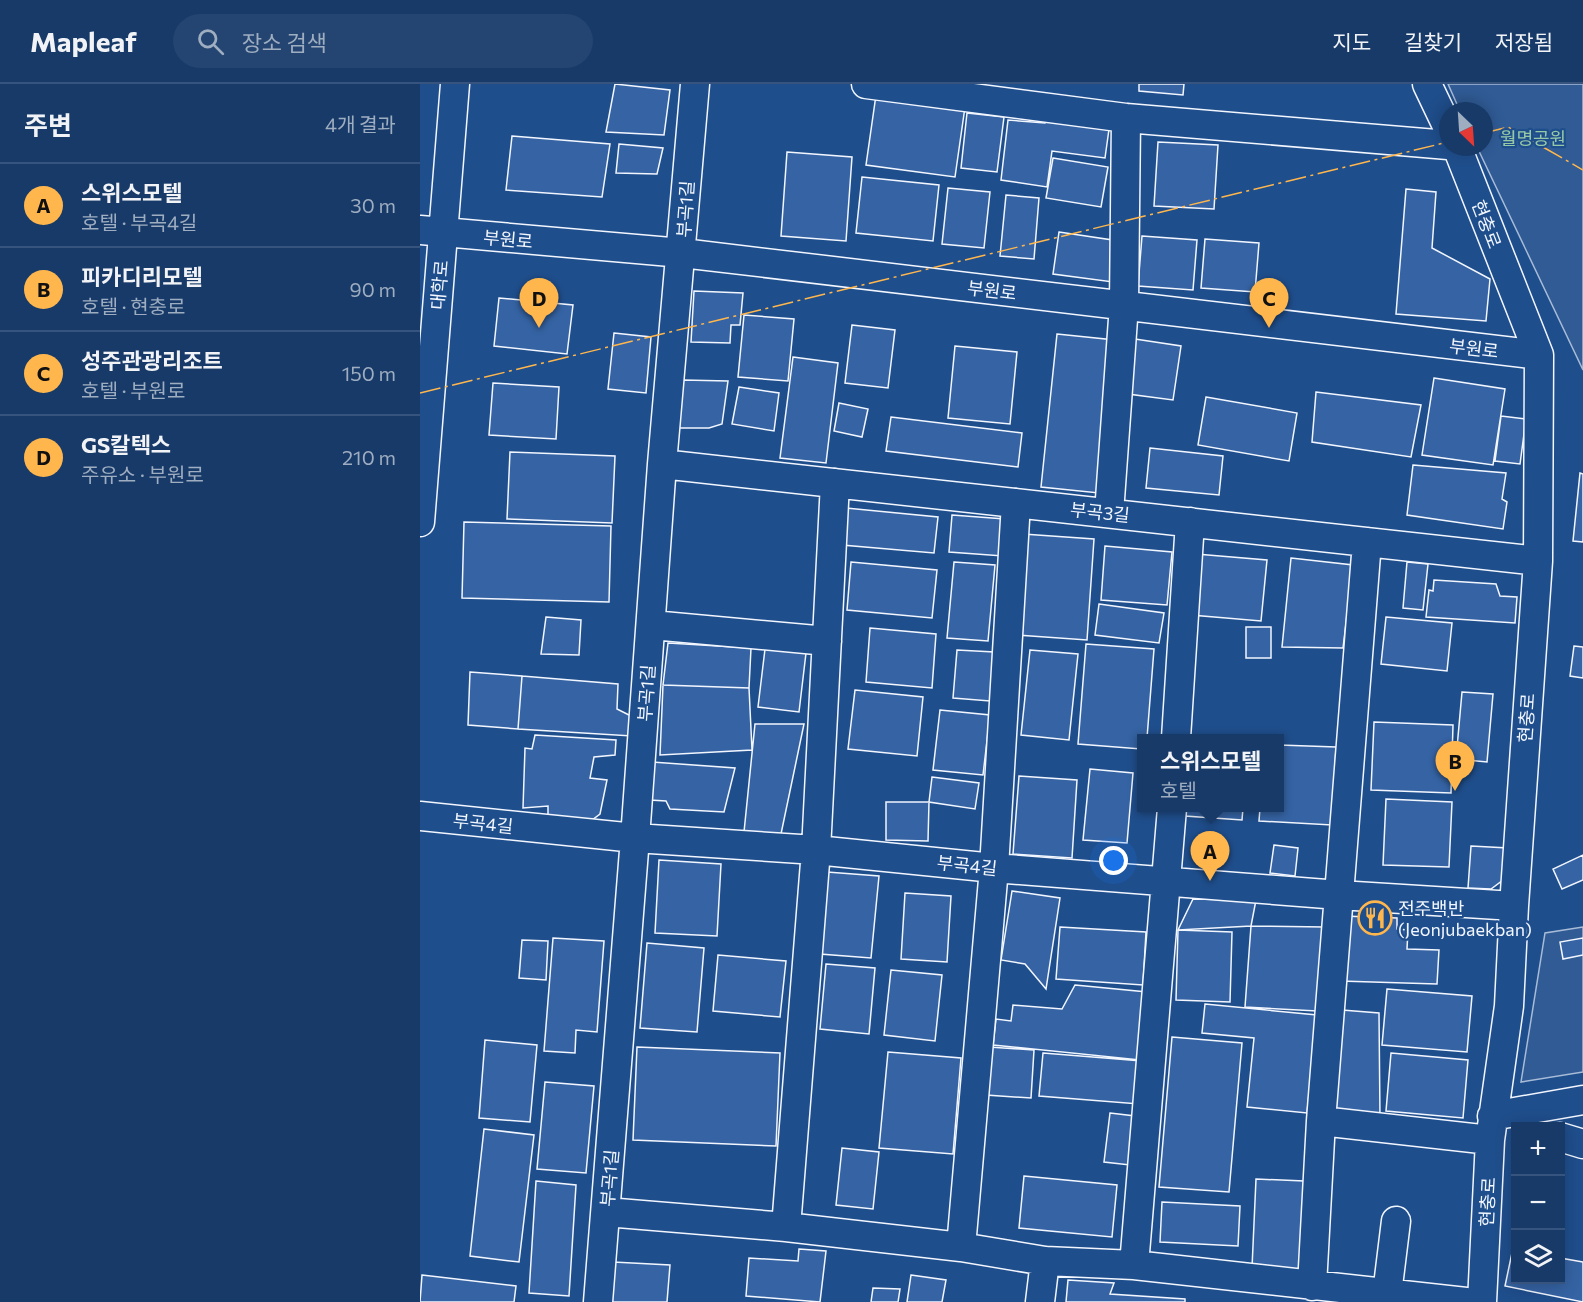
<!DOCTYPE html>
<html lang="ko">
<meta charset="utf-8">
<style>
body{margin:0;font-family:Commissioner,"Noto Sans KR",sans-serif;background:#244571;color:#f1f3f6}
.controls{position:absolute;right:18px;bottom:18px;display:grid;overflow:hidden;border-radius:0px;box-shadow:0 3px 15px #0003}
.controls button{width:54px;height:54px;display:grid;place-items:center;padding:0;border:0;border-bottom:2px solid #36547d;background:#173a69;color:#f1f3f6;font:30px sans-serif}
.compass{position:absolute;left:1019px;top:18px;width:54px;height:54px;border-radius:50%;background:#173a69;box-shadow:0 3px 15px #0003;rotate:155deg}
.you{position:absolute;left:694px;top:777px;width:21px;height:21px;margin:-15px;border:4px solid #fff;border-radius:50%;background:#1a73e8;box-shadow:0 0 0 9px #1a73e833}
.badge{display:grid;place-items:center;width:39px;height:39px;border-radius:50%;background:#ffb74d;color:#111;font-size:20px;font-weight:700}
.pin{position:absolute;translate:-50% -50px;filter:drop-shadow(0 2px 3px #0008)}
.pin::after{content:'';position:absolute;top:32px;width:21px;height:18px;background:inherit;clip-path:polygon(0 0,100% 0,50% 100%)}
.popup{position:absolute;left:717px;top:650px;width:147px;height:78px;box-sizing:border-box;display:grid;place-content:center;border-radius:0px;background:#173a69;filter:drop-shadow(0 2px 4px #0005);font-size:20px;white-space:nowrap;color:#9eadc0}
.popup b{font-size:22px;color:#f1f3f6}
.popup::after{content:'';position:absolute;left:50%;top:100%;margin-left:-12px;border:12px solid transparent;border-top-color:#173a69}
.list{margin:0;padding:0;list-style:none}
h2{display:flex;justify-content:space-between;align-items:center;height:78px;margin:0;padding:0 24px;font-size:26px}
h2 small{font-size:20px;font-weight:400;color:#9eadc0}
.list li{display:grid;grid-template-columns:39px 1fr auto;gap:18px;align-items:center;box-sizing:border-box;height:84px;padding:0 24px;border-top:2px solid #36547d}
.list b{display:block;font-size:22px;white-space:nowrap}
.list p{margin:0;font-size:20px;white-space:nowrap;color:#9eadc0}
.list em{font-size:20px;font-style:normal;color:#9eadc0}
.icon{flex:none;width:33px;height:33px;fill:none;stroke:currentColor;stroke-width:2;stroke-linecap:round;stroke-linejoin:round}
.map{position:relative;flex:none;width:1163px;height:1218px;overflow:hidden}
header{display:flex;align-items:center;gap:36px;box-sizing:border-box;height:84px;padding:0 30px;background:#173a69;border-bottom:2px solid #36547d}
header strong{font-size:28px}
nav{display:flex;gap:33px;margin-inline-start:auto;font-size:21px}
.search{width:420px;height:54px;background:#244571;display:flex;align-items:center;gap:15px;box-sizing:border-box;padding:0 21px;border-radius:33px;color:#9eadc0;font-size:22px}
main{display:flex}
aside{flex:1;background:#173a69}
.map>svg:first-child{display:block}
.built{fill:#305b95;stroke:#a8bbd7;stroke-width:1.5}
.building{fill:#3563a3;stroke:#f2f6ff;stroke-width:1.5}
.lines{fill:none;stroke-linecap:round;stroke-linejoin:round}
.minor-casing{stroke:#f2f6ff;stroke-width:31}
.minor{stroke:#1f4e8c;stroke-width:28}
.power{stroke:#ffb74d;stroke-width:1.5;stroke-dasharray:21 4.5 3 4.5;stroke-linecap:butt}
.labels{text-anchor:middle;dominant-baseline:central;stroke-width:4.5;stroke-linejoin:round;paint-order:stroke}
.park-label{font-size:18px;fill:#97c8a6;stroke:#1f4e8c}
.street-label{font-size:18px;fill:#f2f6ff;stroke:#1f4e8c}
.poi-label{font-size:18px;fill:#f2f6ff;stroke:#1f4e8c;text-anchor:start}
</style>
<header>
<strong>Mapleaf</strong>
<div class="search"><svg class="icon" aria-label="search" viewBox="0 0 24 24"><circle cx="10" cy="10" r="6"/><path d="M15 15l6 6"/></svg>장소 검색</div>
<nav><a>지도</a><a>길찾기</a><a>저장됨</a></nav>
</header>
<main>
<aside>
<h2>주변<small>4개 결과</small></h2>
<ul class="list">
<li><span class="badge">A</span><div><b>스위스모텔</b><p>호텔 · 부곡4길</p></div><em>30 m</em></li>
<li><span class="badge">B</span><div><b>피카디리모텔</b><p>호텔 · 현충로</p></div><em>90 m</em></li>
<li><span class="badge">C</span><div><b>성주관광리조트</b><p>호텔 · 부원로</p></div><em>150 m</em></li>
<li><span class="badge">D</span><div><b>GS칼텍스</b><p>주유소 · 부원로</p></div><em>210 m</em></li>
</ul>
</aside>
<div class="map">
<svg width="1163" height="1218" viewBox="0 0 1163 1218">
<rect width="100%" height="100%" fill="#1f4e8c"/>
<path class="built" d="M1028,0H1163V286L1057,63H1064V27H1040Z
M1163,843V988L1101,998L1125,849Z"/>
<path class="building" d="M195,0L250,6L244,51L186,48Z
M719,0H764L763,11L719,7Z
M456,11L545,23L535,93L446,81Z
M547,29L584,33L577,88L541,84Z
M632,30L690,38L685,74L632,67L627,103L581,96L588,36L625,39Z
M92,52L190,60L182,113L86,106Z
M738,58L798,61L794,125L734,122Z
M199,60L243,64L237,90L196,89Z
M367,68L432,73L426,157L361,152Z
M633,74L688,83L681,123L626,114Z
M442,93L519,101L513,157L436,149Z
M528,104L570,108L564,164L522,160Z
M986,105L1016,108L1012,164L1070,195L1066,237L976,230Z
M586,111L619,114L614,175L580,172Z
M639,148L699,157L693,198L633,190Z
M722,152L777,156L773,206L718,202Z
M785,155L839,159L835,208L781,204Z
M274,207L323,209L320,241H311L310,259L271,258Z
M79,214L153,221L147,270L74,262Z
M324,231L374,235L368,297L318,293Z
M432,241L475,246L468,304L425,299Z
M194,249L231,253L226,309L188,305Z
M637,250L695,256L679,409L621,403Z
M715,255L761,262L753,316L708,310Z
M535,262L597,268L590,340L528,334Z
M373,273L418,279L406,379L360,374Z
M1014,294L1085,305L1073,381L1002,371Z
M263,296L308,297L302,340L289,344H255Z
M73,299L139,303L136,355L69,351Z
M319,303L359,309L354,347L312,340Z
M896,308L1001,321L991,373L892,358Z
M786,313L877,329L869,377L778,361Z
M419,319L448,325L442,353L414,347Z
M1081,332L1106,335L1100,380L1075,377Z
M471,333L602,349L598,383L466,367Z
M730,364L803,372L799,411L726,404Z
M90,368L195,372L192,439L87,435Z
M993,381L1086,389L1082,415L1087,418L1083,445L987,431Z
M1160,389L1163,390V458L1153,457Z
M426,424L518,433L514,469L422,461Z
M532,431L585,435L583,472L529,468Z
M44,438L191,442L189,518L42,514Z
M603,450L674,455L667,556L597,551Z
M685,462L752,468L747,521L681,516Z
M776,470L847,476L841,537L771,531Z
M871,474L933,481L923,564L862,563Z
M431,478L517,486L512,534L427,526Z
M534,478L575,481L568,557L527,554Z
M987,478L1008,480L1003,526L983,524Z
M1014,496L1076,500L1080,512L1097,513L1095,539L1006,533L1009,506L1013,507Z
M679,520L744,529L739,559L675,551Z
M126,533L161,536L159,571L121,570Z
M966,533L1032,539L1027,587L961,580Z
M826,543H851V574H826Z
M450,544L516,550L512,604L446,598Z
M248,559L331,564L329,604L243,601Z
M666,560L734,565L727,654H721V665L658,660Z
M1154,562L1163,563V594L1150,592Z
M345,565L386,569L379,628L338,623Z
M537,566L574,568L570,617L533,614Z
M610,566L658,570L649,656L601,651Z
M50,588L102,592L98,645L48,641Z
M102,592L198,600L197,625L213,633L212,652L98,645Z
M243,601L329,604L332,666L240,671Z
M435,606L503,613L497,672L428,665Z
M1042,608L1073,610L1067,678L1036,675Z
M520,626L570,631L563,691L513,686Z
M954,638L1033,641L1031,709L951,706Z
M335,640H384L361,750L324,748Z
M115,651L196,656L195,671L174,673L170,694L187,696L180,730L168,739L128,735V722L103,724L105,664L112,665Z
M859,661L916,663L912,741L839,737L840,724H859Z
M232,678L315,684L304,728L250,725L246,717L230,716Z
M670,685L713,689L707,759L663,756Z
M599,692L657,696L652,774L593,770Z
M512,693L559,699L555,725L509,718Z
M966,715L1032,718L1029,783L963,781Z
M466,718H509L508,757L466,756Z
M766,724H823L822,736L765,732Z
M854,761L878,764L875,792L850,789Z
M1051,762L1088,764L1087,793L1071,805L1048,804Z
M1163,771V796L1142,805L1133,785Z
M239,776L301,780L297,852L235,849Z
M407,788L459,792L451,874L400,870Z
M592,807L640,814L626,905L605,880L581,876Z
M485,809L531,812L527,878L481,875Z
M773,815L836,816L831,842L758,846Z
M923,832L977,834V845L988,846L987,865L1019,866L1017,900L920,897Z
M831,842L905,843L897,927L825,923Z
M640,843L726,848L723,901L636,895Z
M758,846L812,848L810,918L756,916Z
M133,854L184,857L177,948L156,946L155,969L124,967Z
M1163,854V871L1143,875L1140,858Z
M102,856L128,857L126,896L99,894Z
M227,859L284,864L277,948L220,944Z
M298,871L366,877L360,933L293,927Z
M406,880L455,884L449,950L400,945Z
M471,886L522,891L515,957L464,951Z
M655,901L727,908L720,976L573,961L576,935L591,937L593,921L642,925Z
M967,905L1052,912L1047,968L962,961Z
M785,920L897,931L887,1029L827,1023L834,954L782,949Z
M922,926L959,929L960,1034L914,1028Z
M752,953L822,959L809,1108L739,1103Z
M65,956L117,961L110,1038L59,1034Z
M217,963L360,969L356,1062L213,1056Z
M569,963L614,966L611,1014L566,1011Z
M468,968L541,974L533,1070L459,1064Z
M623,969L722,977L719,1020L619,1012Z
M971,969L1048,976L1043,1034L966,1027Z
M125,998L174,1002L166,1089L117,1085Z
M690,1029L715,1032L710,1081L684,1078Z
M64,1045L114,1051L99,1178L50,1172Z
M422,1064L459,1068L453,1125L416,1121Z
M604,1092L697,1101L692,1153L599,1144Z
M836,1095L884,1097L880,1186L832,1184Z
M116,1097L156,1101L149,1212L109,1209Z
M742,1118L820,1122L818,1162L740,1158Z
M1093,1164H1096V1196H1140V1174L1163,1178V1218L1085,1202Z
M379,1165L406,1167L400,1218L326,1212L329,1174L378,1177Z
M193,1178L250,1181L247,1218H190Z
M2,1191L96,1202L94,1218H0Z
M491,1191L526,1196L522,1218H487Z
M648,1196L694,1199L690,1210L765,1215V1218H646Z
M453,1204L480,1205L478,1218H451Z"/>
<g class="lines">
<defs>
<path id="minor" d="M446,0L706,34L1028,61
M1007,0L1028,44
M1037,63L1119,271L1118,477L1094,822L1089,922L1070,1056L1062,1218
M0,146L262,169L1119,271
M242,380L1118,477
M689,429L704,221L706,34
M0,438L35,0
M232,541L407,557
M756,654L770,438
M0,732L215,754L396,766L574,784L919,811L1094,822
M1072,1032L1163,1016
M901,1037L1070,1056
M1140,1053L1163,1060
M186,1128L366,1143L541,1163L625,1177L714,1181L1046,1218
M366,1143L396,766L415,399
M541,1163L574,784L596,419
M714,1181L752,724
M892,1202L901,1037L947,458
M967,1210L976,1137
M178,1218L215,754L242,380L275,0
M620,1218L625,1177"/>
</defs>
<use href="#minor" class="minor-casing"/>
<use href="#minor" class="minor"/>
<path class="power" d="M1064,49L1088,43L1163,86
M0,309L1028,58"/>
</g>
<defs>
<symbol id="restaurant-ring" viewBox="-11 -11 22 22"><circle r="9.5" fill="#1f4e8c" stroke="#ffb74d" stroke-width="1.5"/><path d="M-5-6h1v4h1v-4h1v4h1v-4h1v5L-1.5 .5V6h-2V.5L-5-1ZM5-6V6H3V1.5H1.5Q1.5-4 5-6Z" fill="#ffb74d"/></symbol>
</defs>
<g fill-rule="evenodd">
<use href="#restaurant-ring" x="936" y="815" width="38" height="38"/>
</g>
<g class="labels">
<g class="park-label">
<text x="1113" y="54">월명공원</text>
</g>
<g class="street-label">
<text transform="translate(265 125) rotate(-86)">부곡1길</text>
<text transform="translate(1067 140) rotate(69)">현충로</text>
<text transform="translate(88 155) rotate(5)">부원로</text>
<text transform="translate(19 201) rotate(-85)">대학로</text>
<text transform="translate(572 206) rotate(7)">부원로</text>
<text transform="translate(1054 264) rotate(7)">부원로</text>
<text transform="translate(680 428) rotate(6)">부곡3길</text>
<text transform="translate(226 609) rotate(-86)">부곡1길</text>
<text transform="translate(1106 634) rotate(-86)">현충로</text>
<text transform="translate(63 739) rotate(6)">부곡4길</text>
<text transform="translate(547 781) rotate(6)">부곡4길</text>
<text transform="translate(189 1094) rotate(-85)">부곡1길</text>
<text transform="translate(1067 1118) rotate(-87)">현충로</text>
</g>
<g class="poi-label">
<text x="978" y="824">전주백반<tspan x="978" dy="21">(Jeonjubaekban)</tspan></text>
</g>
</g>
</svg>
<div class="controls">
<button>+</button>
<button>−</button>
<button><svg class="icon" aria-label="layers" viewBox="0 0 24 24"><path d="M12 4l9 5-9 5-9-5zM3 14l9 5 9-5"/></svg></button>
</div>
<svg class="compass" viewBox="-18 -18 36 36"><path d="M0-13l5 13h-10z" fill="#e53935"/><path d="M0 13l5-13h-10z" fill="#9eadc0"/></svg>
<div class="you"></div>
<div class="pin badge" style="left:790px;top:797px">A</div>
<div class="popup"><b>스위스모텔</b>호텔</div>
<div class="pin badge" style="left:1035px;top:707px">B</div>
<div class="pin badge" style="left:849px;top:244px">C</div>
<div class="pin badge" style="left:119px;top:244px">D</div>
</div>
</main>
